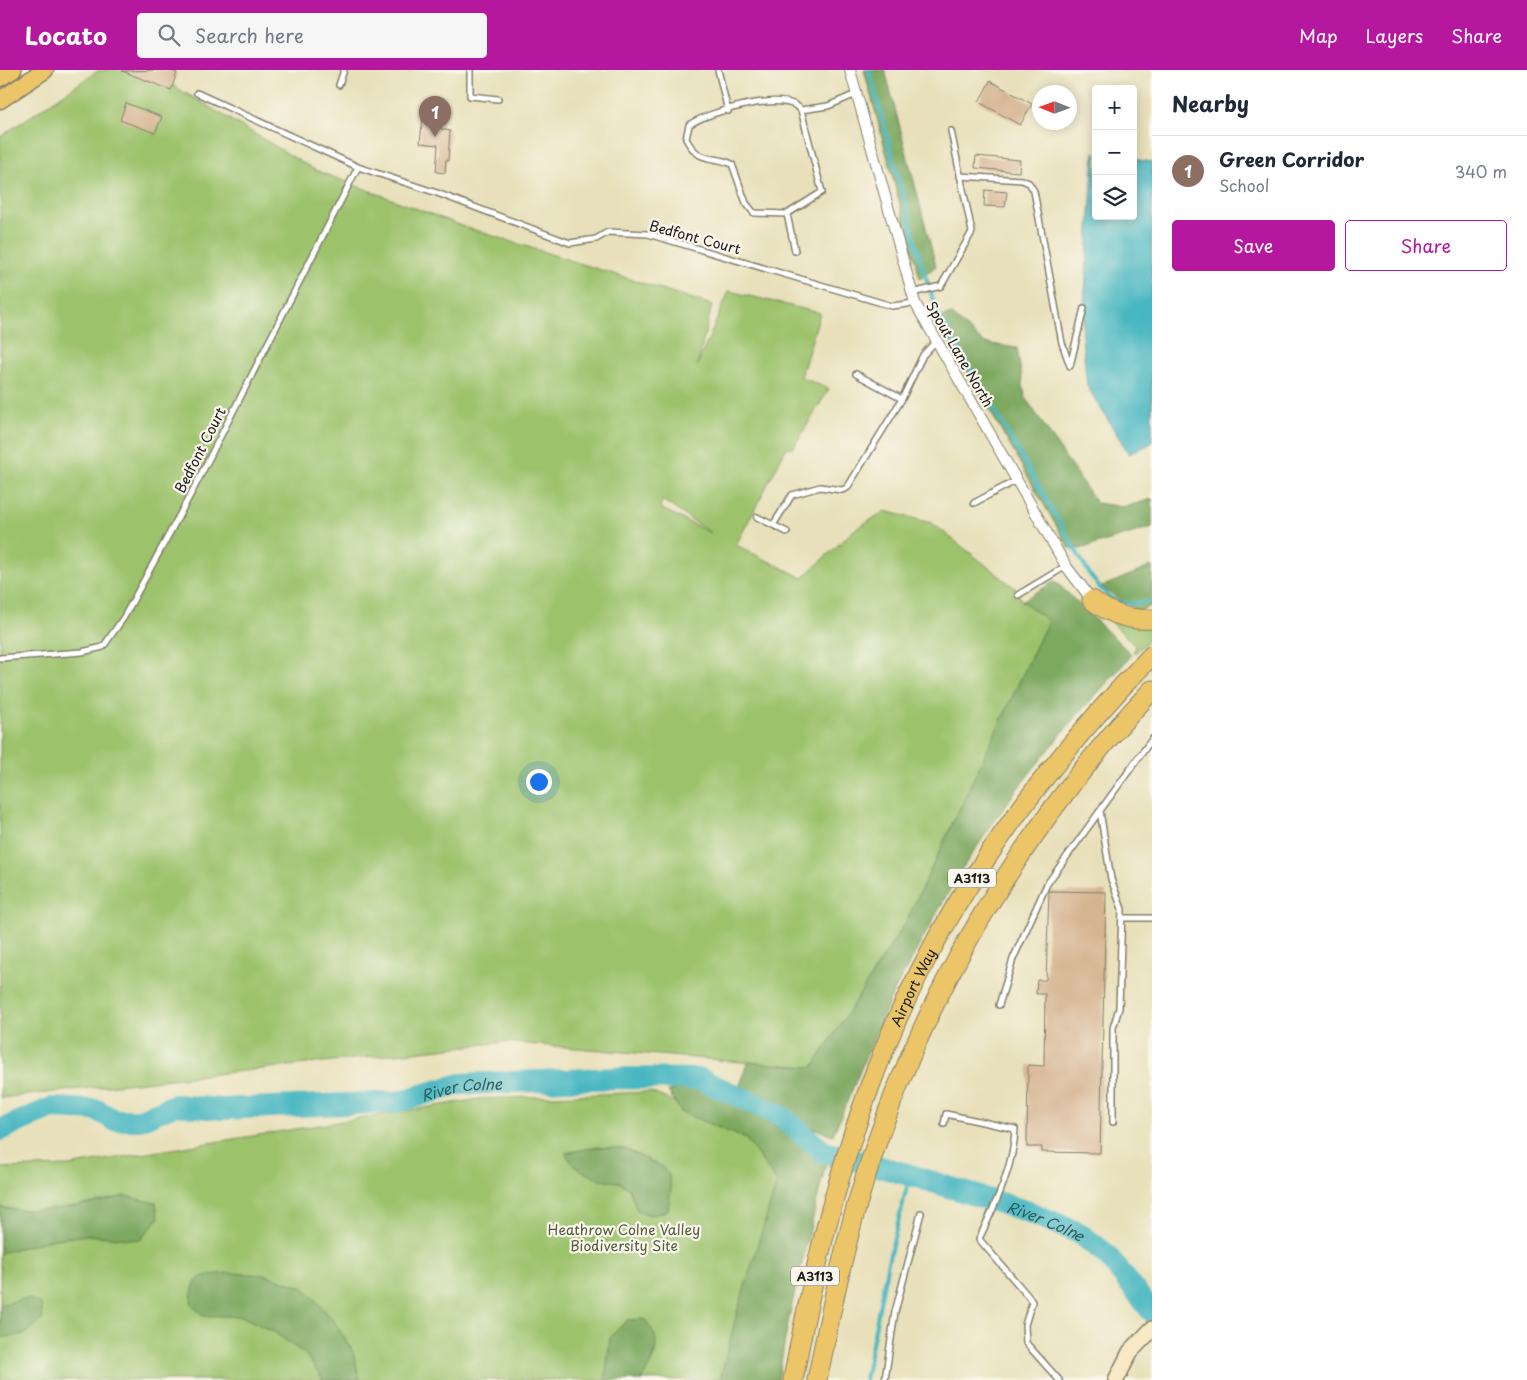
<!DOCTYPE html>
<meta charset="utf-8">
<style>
body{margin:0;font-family:"Playpen Sans",sans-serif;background:#f6f6f7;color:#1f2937}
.controls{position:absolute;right:15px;top:15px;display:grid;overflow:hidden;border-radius:5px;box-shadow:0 2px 12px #0003}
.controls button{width:45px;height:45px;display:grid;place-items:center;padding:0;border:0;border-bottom:1px solid #e0e1e3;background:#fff;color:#1f2937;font:25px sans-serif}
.compass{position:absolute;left:1032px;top:15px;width:45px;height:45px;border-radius:50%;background:#fff;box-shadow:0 2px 12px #0003;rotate:271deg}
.you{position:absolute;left:538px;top:711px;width:18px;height:18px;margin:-12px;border:4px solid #fff;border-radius:50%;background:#1a73e8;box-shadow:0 0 0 8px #1a73e833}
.badge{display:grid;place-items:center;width:32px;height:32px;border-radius:50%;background:#b5179e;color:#fff;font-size:16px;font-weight:700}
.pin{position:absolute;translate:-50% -41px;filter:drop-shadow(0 1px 2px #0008)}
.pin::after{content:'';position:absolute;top:26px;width:18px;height:15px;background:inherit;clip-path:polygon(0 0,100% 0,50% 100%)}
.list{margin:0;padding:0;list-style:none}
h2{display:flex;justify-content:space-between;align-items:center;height:65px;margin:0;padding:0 20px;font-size:21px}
h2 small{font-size:16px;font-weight:400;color:#747a83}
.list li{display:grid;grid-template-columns:32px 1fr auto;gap:15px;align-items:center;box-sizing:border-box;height:70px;padding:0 20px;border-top:1px solid #e0e1e3}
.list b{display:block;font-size:19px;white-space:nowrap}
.list p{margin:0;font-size:16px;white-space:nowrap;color:#747a83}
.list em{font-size:16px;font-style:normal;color:#747a83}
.actions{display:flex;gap:10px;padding:15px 20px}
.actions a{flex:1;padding:11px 0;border:1px solid #b5179e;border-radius:5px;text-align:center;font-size:18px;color:#b5179e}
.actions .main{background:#b5179e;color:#fff}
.icon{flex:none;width:28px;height:28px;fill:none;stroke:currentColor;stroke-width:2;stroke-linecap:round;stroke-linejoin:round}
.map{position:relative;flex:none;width:1152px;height:1310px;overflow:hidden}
header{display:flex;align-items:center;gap:30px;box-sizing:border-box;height:70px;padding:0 25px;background:#b5179e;color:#fff}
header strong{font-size:24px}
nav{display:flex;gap:28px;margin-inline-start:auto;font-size:18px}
.search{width:350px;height:45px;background:#f6f6f7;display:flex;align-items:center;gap:12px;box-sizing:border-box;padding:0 18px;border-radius:5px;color:#747a83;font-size:19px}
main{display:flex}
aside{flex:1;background:#fff}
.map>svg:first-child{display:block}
.green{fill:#9cc26c;stroke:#5c6f44;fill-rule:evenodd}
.forest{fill:#7da860;stroke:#4c623e}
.water{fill:#48b7c1;stroke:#326a6e}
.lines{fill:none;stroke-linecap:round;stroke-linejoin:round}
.stream{stroke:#48b7c1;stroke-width:4}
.river{stroke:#48b7c1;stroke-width:22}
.building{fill:#d5b491}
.lane-casing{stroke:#827e6b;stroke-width:8}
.street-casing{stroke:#827e6b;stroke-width:12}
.secondary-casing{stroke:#827e6b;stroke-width:18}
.primary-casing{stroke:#827e6b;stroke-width:19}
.highway-casing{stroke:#827e6b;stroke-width:21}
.lane{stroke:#fff;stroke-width:5}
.street{stroke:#fff;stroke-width:10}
.secondary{stroke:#f8e8c3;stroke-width:15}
.primary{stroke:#edc569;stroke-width:16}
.highway{stroke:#edc569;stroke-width:19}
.labels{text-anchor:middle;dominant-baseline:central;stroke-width:4.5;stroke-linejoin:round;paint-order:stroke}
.shield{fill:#fbf7ec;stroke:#5f5e5a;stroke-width:1}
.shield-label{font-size:12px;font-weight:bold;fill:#1c1c1c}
.street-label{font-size:14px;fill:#1c1c1c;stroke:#fbf7ec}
.park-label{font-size:14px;fill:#4f5e3c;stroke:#fbf7ec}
.water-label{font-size:15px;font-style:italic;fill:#2e5a5e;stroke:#fbf7ec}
</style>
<header>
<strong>Locato</strong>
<div class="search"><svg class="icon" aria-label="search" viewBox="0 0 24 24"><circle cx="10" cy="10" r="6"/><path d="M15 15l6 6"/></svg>Search here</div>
<nav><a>Map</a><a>Layers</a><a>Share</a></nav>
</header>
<main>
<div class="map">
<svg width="1152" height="1310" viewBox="0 0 1152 1310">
<rect width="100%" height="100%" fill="#fbf7ec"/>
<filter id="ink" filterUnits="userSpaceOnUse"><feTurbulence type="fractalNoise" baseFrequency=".02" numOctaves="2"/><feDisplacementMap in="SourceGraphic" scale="10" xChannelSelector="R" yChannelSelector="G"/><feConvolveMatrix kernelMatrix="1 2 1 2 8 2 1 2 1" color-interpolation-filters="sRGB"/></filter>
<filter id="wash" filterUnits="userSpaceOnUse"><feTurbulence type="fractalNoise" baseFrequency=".0096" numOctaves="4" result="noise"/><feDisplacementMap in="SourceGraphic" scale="20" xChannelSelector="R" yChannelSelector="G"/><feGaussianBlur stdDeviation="1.12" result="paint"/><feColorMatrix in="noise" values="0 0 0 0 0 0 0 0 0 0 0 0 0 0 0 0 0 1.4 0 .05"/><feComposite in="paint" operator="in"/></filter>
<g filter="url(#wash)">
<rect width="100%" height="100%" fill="#e8e0ba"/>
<path class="green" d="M99,0H147L315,100L465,157L712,235L697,296L729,221L820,243L801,307L829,319L793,378L787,377L736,475L803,508L854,460L885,441L932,453L1015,518L1022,531L1049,550L906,852L813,998L504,972L0,1028V67ZM662,430L711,463L660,438Z
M1102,542L1152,551V567L1135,583L1133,581L1136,577Z
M650,1022L810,1088L761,1310H0V1098L68,1096L479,1029Z"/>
<path class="forest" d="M864,0H885L936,196L920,209Z
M951,244L984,273L1017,278L1025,327L1096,433L1124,437L1152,429V457L1080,479L1069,478L937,249Z
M1152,496V535L1139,542L1101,517Z
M1055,511L1132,585L1071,652L1017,719L959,803L893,923L833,1065L800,1054L740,1015L748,992L813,997L906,852L1048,551L1022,531Z
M696,1016L764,1049L827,1089L789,1247L778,1310H720L737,1242L777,1112L746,1069L681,1042L668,1021Z
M595,1077L625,1079L661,1096L669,1105L671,1121L668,1140C655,1146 649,1146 637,1140L629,1119L619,1112L600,1110L575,1097L565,1083Z
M125,1126L156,1133L159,1148L140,1170L87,1165L50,1170L0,1183V1137C40,1145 85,1135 125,1126Z
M227,1203L266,1205L305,1218L334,1251L353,1282L360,1310H323L306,1285L274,1262L241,1246H203L191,1233C194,1202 199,1207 227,1203Z
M26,1228L41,1234L43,1249L24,1264L0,1268V1235Z
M644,1249C664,1270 656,1288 641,1310H605L610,1268L627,1250Z"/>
<path class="water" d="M1094,82L1096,83V146H1133V89L1152,92V373L1129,384L1087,316L1082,267Z"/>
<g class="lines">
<path class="stream" d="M869,0L922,196L937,241L1090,505C1111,533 1117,537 1152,531
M865,1310L888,1192L910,1105"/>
<path class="river" id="s1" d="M0,1060L51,1038L97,1040L114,1050H140L174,1035L222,1039L397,1032L460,1014L618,1008L700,1009L781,1046L824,1082L910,1105L1029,1142L1079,1163L1106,1184L1152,1242"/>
</g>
<g id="blocks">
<path class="building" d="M168,0L177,3L171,20L122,1Z
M990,11L1032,34L1020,55L979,32Z
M126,33L162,47L155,63L120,50Z
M432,40L443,42L441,59L450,61L448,91L446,90L445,103L436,102L438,75L420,73L423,47L431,48Z
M976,86L1020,90L1019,102L975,98Z
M985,120L1007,122L1005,137L984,136Z
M1049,821L1106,822L1100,1083L1042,1082V1077H1027L1028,995L1044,996L1045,924H1036L1037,910H1046Z"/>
</g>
</g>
<g filter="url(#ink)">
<use href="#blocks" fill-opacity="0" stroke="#827e6b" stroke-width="1"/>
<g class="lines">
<defs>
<path id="lane" d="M470,0V26L498,29
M718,0L728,41
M339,15L344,0
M197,23L358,97
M960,106L1022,110L1029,113L1034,121L1062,273L1070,296L1084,238
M787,144L754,143L746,133L732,94C709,84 701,95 686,69L689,55C707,42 786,19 801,40L828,36L856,24
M795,181L787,144L822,122L801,40
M912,223L941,216L972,162L951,61
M856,304L902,329L923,285L936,271
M974,433L1017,410
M757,447L787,462
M773,455L792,425L820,417L842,420L847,418L902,329
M1018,525L1066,496
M0,588L82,582L103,577L124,547L193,420L358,97L437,123L570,173L596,169L608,162L648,164L892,236L915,233
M1100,741L1111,809L1122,839L1119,938L1113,958V1052
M1122,848H1152
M999,935L1013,889L1047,814L1152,669
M944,1054L946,1044L1015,1059C1014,1096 995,1135 979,1169L1028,1226L1032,1232L1025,1255L1026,1273L1059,1310
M885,1310L895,1242L921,1143"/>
<path id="street" d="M850,0L915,233L1066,496L1092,530"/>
<path id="secondary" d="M1116,1310L1130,1282L1152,1259"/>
<path id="primary" d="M0,8L13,0
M0,30L45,0"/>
<g id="highway">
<path d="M1092,530C1110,544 1129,551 1152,549"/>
<path id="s2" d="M793,1310C815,1190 845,1069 894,956C955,816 1046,694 1152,585"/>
<path d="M817,1310C831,1242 844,1174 865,1108C922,926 1021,759 1152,620"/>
</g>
</defs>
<use href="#lane" class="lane-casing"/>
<use href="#street" class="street-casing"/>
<use href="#secondary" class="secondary-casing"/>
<use href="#primary" class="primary-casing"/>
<use href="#highway" class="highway-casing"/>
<use href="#lane" class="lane"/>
<use href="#street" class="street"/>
<use href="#secondary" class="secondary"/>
<use href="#primary" class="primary"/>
<use href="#highway" class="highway"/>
</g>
</g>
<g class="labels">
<g class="shield">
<rect x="948" y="798.5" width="48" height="19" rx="4"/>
<rect x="791" y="1196.5" width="48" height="19" rx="4"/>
</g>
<g class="shield-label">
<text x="972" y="808">A3113</text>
<text x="815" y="1206">A3113</text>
</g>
<g class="street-label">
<text transform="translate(695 167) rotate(15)">Bedfont Court</text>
<text transform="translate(960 284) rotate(60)">Spout Lane North</text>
<text transform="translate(200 380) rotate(-63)">Bedfont Court</text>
<text stroke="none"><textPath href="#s2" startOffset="412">Airport Way</textPath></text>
</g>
<g class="park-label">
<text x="624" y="1159">Heathrow Colne Valley<tspan x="624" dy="16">Biodiversity Site</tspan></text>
</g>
<g class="water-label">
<text stroke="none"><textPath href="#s1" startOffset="474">River Colne</textPath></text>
<text stroke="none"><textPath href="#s1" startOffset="1091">River Colne</textPath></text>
</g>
</g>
</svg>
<div class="controls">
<button>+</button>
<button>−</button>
<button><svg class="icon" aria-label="layers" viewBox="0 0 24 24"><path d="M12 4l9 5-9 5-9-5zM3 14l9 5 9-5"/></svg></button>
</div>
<svg class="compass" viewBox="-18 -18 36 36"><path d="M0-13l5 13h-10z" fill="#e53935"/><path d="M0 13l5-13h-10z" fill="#747a83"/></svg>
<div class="you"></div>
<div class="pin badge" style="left:435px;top:67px;background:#8d6e63">1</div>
</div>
<aside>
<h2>Nearby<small></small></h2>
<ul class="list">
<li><span class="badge" style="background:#8d6e63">1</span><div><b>Green Corridor</b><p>School</p></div><em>340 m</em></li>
</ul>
<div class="actions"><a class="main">Save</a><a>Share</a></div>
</aside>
</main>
